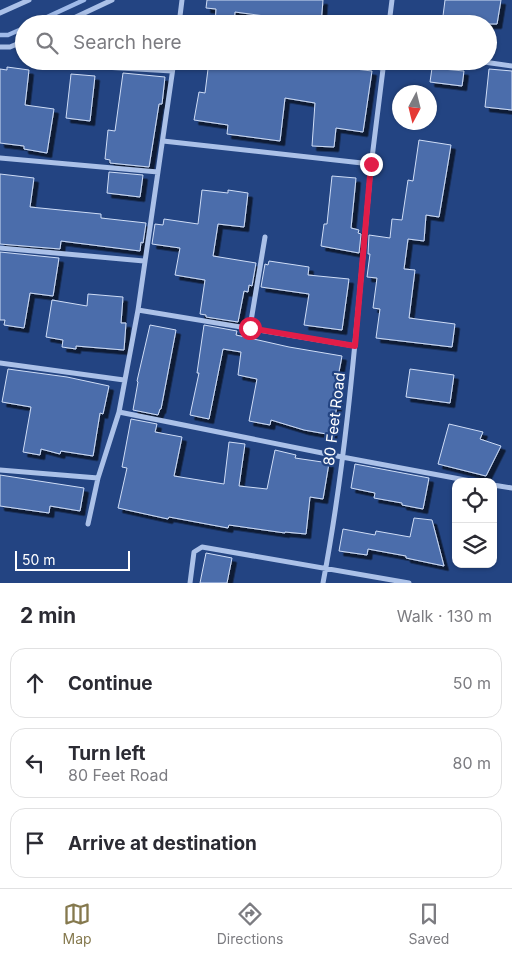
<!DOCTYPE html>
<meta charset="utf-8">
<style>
body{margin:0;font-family:Inter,sans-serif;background:#f2f2f3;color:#2b2b33}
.controls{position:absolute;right:15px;bottom:15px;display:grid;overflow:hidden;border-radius:10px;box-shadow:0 1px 4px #0004}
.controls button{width:45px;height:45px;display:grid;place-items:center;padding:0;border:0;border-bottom:1px solid #e1e1e2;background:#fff;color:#2b2b33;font:25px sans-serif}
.compass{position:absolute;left:392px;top:85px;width:45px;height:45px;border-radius:50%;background:#fff;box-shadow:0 1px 4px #0004;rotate:187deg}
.scale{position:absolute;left:15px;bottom:12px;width:115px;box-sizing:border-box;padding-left:5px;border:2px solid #fff;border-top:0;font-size:14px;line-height:18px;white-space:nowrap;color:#fff;-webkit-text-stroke:4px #234482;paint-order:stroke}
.stop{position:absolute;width:15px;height:15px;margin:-11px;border:4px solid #e11d48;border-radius:50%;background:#fff}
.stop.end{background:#e11d48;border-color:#fff;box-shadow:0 1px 5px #0008}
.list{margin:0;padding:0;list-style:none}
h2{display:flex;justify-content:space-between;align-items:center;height:65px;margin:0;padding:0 20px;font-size:21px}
h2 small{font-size:16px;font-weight:400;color:#7c7c81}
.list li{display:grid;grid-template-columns:32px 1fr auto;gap:15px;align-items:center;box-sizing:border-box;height:70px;margin:0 10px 10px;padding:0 10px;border:1px solid #e1e1e2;border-radius:15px}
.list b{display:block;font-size:19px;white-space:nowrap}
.list p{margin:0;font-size:16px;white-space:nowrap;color:#7c7c81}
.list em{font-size:16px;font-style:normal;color:#7c7c81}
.icon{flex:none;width:28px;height:28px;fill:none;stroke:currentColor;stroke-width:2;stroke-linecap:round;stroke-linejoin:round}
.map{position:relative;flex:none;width:512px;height:583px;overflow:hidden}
.search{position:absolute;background:#fff;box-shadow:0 1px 4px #0004;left:15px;right:15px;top:15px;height:55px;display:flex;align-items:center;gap:12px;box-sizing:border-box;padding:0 18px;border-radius:28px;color:#7c7c81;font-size:19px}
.sheet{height:305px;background:#fff}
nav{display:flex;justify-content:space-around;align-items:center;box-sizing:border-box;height:70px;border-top:1px solid #e1e1e2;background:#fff;font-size:14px;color:#7c7c81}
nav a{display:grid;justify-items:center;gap:2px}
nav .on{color:#85794e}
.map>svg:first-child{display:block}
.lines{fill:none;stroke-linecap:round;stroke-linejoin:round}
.stream{stroke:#9fbae9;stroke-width:4.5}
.building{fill:#4b6dab;stroke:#cfddf6;filter:url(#shadow)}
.minor{stroke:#abc1e8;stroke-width:5}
.route{stroke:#e11d48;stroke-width:6}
.labels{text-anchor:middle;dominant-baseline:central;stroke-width:4.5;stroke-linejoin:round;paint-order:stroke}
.street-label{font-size:15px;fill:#fff;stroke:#234482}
</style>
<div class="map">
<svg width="512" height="583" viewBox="0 0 512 583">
<defs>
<filter id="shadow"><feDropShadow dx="4.5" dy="4.5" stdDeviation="0" flood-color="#0009"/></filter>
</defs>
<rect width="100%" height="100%" fill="#234482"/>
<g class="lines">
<path class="stream" d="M32,24L84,0
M0,35H8L24,28"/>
</g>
<path class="building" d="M207,0H323L321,24H272V17L235,12L234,24H215L216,9L206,8Z
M445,0H501L497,24H442Z
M209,61H286L321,67V65L372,71L363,132L336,128L334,147L312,146L315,103L285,98L280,141L227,134L228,125L194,120L199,92L205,93Z
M7,67L29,70L25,105L54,109L47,153L24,149V146L0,143V69L7,70Z
M432,68L464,71L462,86L430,82Z
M489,69L512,71V110L485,107Z
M123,73L165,77L162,104H159L149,167L110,163V160L105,159L108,130L115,131Z
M71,74L95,76L90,121L66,118Z
M419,140L451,145L439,217L426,215L424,241L408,239L404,269L415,270L409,318L455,324L452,347L376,338L380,309L373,308L377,278L367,277L370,254H368L369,235L390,238L392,219L402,220L408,180L413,181Z
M109,172L143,175L140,197L107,193Z
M0,174L34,178L30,207L101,214V218L146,223L143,243L141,242L140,251L61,241L60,249L0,244Z
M332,176L356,178L351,228L359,230L358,233L361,234L359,253L321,246L324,224H327Z
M202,190L228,193V190L248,193L244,227L218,224L213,256L256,263L252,286L249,285L248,292L244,291L238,322L206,317V315L200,314L205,280L175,275L180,248L152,244L155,224L163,225L164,219L198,224Z
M0,252L59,258L53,296L30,293L24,328L4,325L5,320H0Z
M269,261L309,267L308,275L349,279L342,330L304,325L309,294L261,287L265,264L268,265Z
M88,294L123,297L121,323H126L124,350L76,346V349L62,347L63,340L46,337L52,300L87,306Z
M150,325L176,330L161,409H160L158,415L133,410L138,382L137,381Z
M204,325L237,331L236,335L289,347L342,356L334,398L338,399L332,435L304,430L271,420L270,425L249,421L257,379L238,375L241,352L223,349L209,419L190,415L199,373H197Z
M8,369L67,377L109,386L103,414L100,413L93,456L61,451L60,454L41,449L40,455L23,452L31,407L2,402Z
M410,369L454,375L450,403L406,397Z
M131,419L157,424L155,432L182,437L174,476L224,484L229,442L245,444L239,486L267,489L275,450L296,455L295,458L329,463L323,499L310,497L306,534L285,532V533L229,525L228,528L169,517L168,519L118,508L127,468L122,467Z
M449,424L483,432L480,439L501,446L486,476L438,464Z
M355,464L429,478L423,509L402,505V503L374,498L375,493L351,488Z
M0,475L84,488L80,511L50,506L49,513L0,506Z
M414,518L432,520L444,566L406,558V556L368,549L367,555L339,551L343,529L375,535L376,531L410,537Z
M206,553L232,558L227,583H200Z"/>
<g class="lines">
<path class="minor" d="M0,13L29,0
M61,24L112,0
M179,24L182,0
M389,24L392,0
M0,47H10L24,41
M44,61L52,64L172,71
M323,61L383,68
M477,61L512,66
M163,141L371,164
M0,158L158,172
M0,248L144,261
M138,310L355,346
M250,327L265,237
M0,363L124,380
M119,412L342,457L476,482
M0,470L98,478
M493,485L512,488
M88,524L98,478L119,412L138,310L174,61
M190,583L194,552L202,547L409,583
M323,583C349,446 358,305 371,166C375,131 380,96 384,61"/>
</g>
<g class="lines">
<path class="route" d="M250,328L355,346L371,164"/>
</g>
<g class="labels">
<g class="street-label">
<text transform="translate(334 419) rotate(-83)">80 Feet Road</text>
</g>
</g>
</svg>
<div class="controls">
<button><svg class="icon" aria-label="locate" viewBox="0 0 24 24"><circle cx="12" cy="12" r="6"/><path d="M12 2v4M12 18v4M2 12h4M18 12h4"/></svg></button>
<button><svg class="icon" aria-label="layers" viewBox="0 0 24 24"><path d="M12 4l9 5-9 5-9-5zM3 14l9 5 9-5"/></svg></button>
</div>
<svg class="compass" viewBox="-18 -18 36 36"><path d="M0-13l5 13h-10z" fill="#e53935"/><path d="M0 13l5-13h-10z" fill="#7c7c81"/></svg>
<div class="scale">50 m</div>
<div class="stop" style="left:250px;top:328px"></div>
<div class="stop end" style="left:371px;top:164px"></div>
<div class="search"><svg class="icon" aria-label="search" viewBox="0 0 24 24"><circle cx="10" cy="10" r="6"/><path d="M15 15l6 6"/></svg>Search here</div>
</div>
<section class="sheet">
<h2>2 min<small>Walk · 130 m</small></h2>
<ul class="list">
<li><svg class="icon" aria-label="ahead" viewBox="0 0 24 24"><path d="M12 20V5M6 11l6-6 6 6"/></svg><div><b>Continue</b></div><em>50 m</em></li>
<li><svg class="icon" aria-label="left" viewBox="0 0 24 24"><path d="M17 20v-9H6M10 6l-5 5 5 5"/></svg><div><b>Turn left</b><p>80 Feet Road</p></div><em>80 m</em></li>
<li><svg class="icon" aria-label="arrive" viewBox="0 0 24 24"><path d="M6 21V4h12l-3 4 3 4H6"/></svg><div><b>Arrive at destination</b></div></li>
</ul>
</section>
<nav>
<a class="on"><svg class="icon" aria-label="map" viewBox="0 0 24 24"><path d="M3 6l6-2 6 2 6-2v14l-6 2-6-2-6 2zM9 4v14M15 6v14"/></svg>Map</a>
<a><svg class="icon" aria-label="directions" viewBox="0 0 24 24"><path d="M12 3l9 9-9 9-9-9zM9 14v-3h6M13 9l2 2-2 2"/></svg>Directions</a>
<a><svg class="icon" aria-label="saved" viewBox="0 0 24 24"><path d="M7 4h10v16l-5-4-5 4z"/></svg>Saved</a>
</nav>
